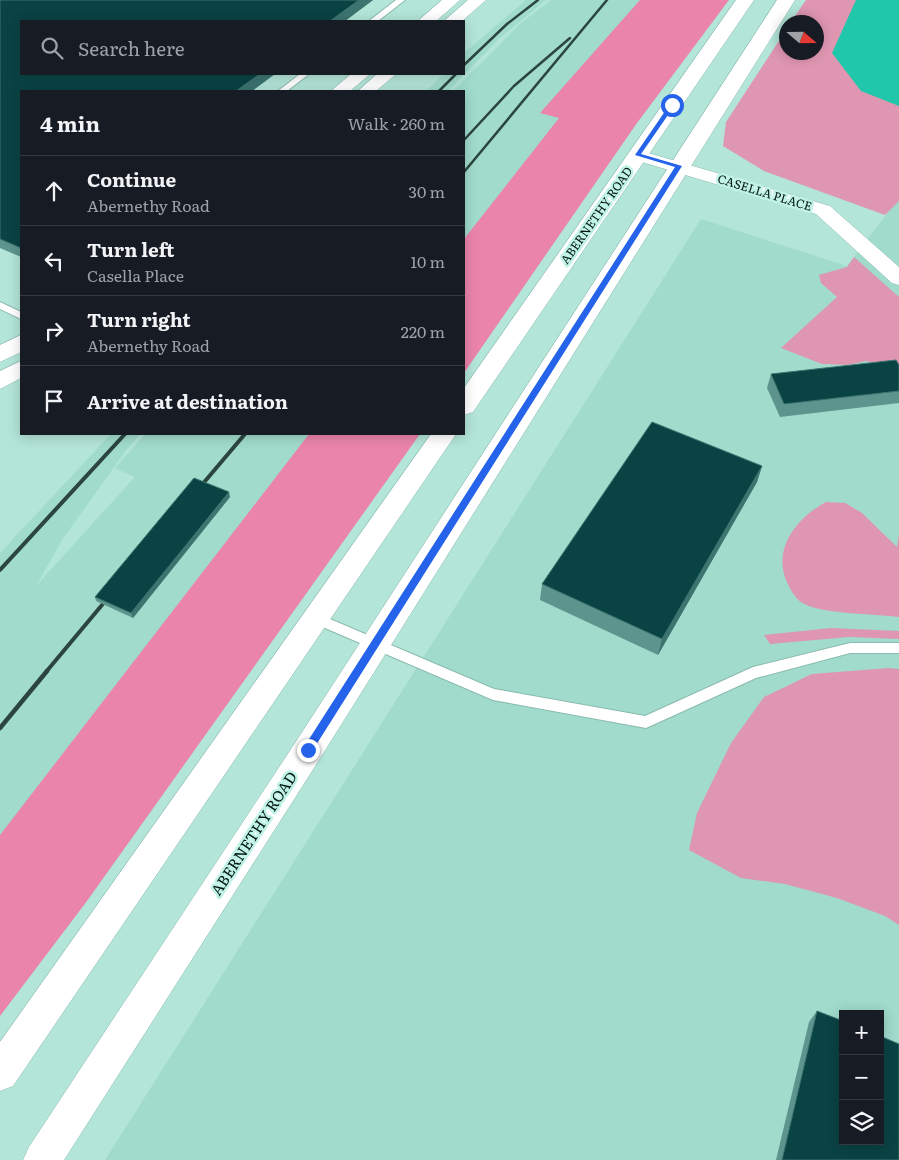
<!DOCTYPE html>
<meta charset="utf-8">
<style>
body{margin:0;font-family:Literata,serif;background:#20242c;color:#f1f3f6}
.controls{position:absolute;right:15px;bottom:15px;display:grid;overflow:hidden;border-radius:0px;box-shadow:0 2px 12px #0003}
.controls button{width:45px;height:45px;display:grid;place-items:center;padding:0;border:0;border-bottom:1px solid #363941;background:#171b24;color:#f1f3f6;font:25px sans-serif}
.compass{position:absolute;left:779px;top:15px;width:45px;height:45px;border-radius:50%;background:#171b24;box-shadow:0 2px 12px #0003;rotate:110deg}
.stop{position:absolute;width:15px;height:15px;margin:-11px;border:4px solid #2563eb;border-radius:50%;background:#fff}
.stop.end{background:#2563eb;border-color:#fff;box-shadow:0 1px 5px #0008}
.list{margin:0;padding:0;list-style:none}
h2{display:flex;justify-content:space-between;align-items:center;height:65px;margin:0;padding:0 20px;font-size:21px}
h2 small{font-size:16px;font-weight:400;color:#9ea1a6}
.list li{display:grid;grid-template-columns:32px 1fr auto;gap:15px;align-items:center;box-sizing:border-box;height:70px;padding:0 20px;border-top:1px solid #363941}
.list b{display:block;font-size:19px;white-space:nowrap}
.list p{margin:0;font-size:16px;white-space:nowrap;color:#9ea1a6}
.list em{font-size:16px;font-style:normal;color:#9ea1a6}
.icon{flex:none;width:28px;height:28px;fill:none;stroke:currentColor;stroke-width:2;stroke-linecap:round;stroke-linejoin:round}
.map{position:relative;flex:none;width:899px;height:1160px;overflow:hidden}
.search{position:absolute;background:#171b24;box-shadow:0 2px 12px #0003;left:20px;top:20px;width:445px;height:55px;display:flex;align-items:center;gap:12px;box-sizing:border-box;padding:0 18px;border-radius:0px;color:#9ea1a6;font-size:19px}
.panel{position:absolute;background:#171b24;box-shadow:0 2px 12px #0003;left:20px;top:90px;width:445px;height:345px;border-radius:0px}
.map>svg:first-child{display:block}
.built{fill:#a0dbcc;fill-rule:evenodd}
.green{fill:#df96b0}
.forest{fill:#eb84ab}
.water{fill:#21c7aa}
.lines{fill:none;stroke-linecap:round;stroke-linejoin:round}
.lane-casing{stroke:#8abbae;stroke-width:2}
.street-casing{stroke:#8abbae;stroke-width:1}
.secondary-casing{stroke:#8abbae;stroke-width:1}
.lane{fill:#fff;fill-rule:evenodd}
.street{fill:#fff;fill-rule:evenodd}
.secondary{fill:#fff;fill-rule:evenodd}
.rail-far2{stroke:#2c463f;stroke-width:2.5}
.rail-far1{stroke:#2c463f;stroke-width:4}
.rail{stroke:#2c463f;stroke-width:4.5}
.wall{fill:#5e948e}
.shaded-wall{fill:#3d7470}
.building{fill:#0a4344;stroke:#3d7470}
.route{fill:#2563eb}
.labels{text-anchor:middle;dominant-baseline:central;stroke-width:5;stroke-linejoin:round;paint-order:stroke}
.far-street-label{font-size:12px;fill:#041713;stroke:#c0f2e5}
.street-label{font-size:15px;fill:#041713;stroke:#c0f2e5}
</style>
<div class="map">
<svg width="899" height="1160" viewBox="0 0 899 1160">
<rect width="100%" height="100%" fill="#b3e5d8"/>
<path class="built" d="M526,0H546L500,38L448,91H427L443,74H464V53Z
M551,0H659L464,335V91H453L521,23Z
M899,198V1160H105L701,219L847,266ZM843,1014H880V1141H843Z
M111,434H140L124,453L62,540L36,586L135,477L115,468L145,434H395L0,961V553Z"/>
<path class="green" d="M806,0H899V201L885,215L764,171L723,146L726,122L786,30V52H816V22H791Z
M854,257L899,297V369L866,361L848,365L822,364L781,348L837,297L821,283L819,275L847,267Z
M826,502L845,503L862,513L897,547L899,534V617C877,614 816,614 801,602C794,597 789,587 786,580C773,547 798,517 826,502Z
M831,628L899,631V639L849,637L770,644L764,635Z
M889,668L899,669V925L885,916L837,898L785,884L741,878L689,850L697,813L731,743L764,697L812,674Z"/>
<path class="forest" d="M640,0H729L637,123L464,373V239L559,118L540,113Z
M309,434H420L87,901L0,1016V835Z"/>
<path class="water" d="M856,0H899V106L861,91L832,53Z"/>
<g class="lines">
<defs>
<path id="lane" d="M396,0H405L378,21H369Z
M300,74H309L287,91H278Z
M0,302L21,312V319L0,309Z
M316,613L494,689L645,716L753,667L850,643H899V653H850L756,678L646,728L493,700L311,622L310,618L311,614Z"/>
<path id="street" d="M442,0H460L436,21H418Z
M468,0H486L462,21H444Z
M351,74H370L350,91H331Z
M377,74H396L376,91H358Z
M638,150L830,206L899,267V285L892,283L816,214L632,159L629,155L632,151Z
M21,335V352L0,362V345Z
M21,361V378L0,389V371Z"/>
<path id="secondary" d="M736,0H754L473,412L464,415V388Z
M777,0H795L319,760L64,1160H23L29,1147L297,740Z
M431,434H456L13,1086L0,1091V1042Z"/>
</defs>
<use href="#lane" class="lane-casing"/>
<use href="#street" class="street-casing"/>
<use href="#secondary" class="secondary-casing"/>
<use href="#lane" class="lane"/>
<use href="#street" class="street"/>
<use href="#secondary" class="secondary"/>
<path class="rail-far2" d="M464,65L507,24L538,0
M439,91L456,74
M464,140L514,86L570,38
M464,172L607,0"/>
<path class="rail-far1" d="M195,493L245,434
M0,570L125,434
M46,672L112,593"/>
<path class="rail" d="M0,728L47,671"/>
</g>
<path class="wall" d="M0,0H373L252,91H21V257L0,248Z
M899,365V403L780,417L767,388L771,374Z
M762,466L757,482L658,655L540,600L542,584Z
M230,497L133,618L96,601L95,597Z
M817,1011L899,1160H776L809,1022Z"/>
<path class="shaded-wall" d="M359,0H373L345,21H330Z
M260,74H275L252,91H236Z
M762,466L757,482L658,655L662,639Z
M229,492L230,497L133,618L131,613Z"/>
<path class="building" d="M0,0H359L330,21H21V74H260L236,91H21V248L0,239Z
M896,360L899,365V391L784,404L771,374Z
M652,422L762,466L662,639L542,584Z
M194,478L229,492L131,613L95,597Z
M817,1011L843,1021V1141H880V1036L899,1044V1160H782Z"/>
<path class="route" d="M670,104L675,105L641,154L682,166L311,753H304V747L675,167L635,155Z"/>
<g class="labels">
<g class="far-street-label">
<text transform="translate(765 192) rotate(17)">CASELLA PLACE</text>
<text transform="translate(596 215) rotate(-55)">ABERNETHY ROAD</text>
</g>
<g class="street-label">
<text transform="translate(253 833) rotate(-57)">ABERNETHY ROAD</text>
</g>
</g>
</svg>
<div class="controls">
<button>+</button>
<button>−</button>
<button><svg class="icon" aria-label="layers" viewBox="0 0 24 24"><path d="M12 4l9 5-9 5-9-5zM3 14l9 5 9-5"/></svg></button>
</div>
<svg class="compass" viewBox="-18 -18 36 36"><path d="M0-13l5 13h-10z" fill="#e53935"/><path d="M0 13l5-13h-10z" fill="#9ea1a6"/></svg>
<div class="stop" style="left:672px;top:105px"></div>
<div class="stop end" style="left:308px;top:750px"></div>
<div class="search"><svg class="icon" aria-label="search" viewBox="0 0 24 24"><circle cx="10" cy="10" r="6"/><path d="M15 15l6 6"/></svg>Search here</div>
<section class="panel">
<h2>4 min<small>Walk · 260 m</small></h2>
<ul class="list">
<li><svg class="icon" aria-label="ahead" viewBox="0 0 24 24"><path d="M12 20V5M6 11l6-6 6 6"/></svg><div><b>Continue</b><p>Abernethy Road</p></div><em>30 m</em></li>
<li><svg class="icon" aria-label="left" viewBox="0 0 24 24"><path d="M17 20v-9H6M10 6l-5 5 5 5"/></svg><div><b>Turn left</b><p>Casella Place</p></div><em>10 m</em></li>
<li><svg class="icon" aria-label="right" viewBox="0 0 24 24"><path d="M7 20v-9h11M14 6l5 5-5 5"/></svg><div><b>Turn right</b><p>Abernethy Road</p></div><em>220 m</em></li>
<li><svg class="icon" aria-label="arrive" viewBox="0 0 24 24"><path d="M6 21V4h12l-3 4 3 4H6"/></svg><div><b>Arrive at destination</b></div></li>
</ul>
</section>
</div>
